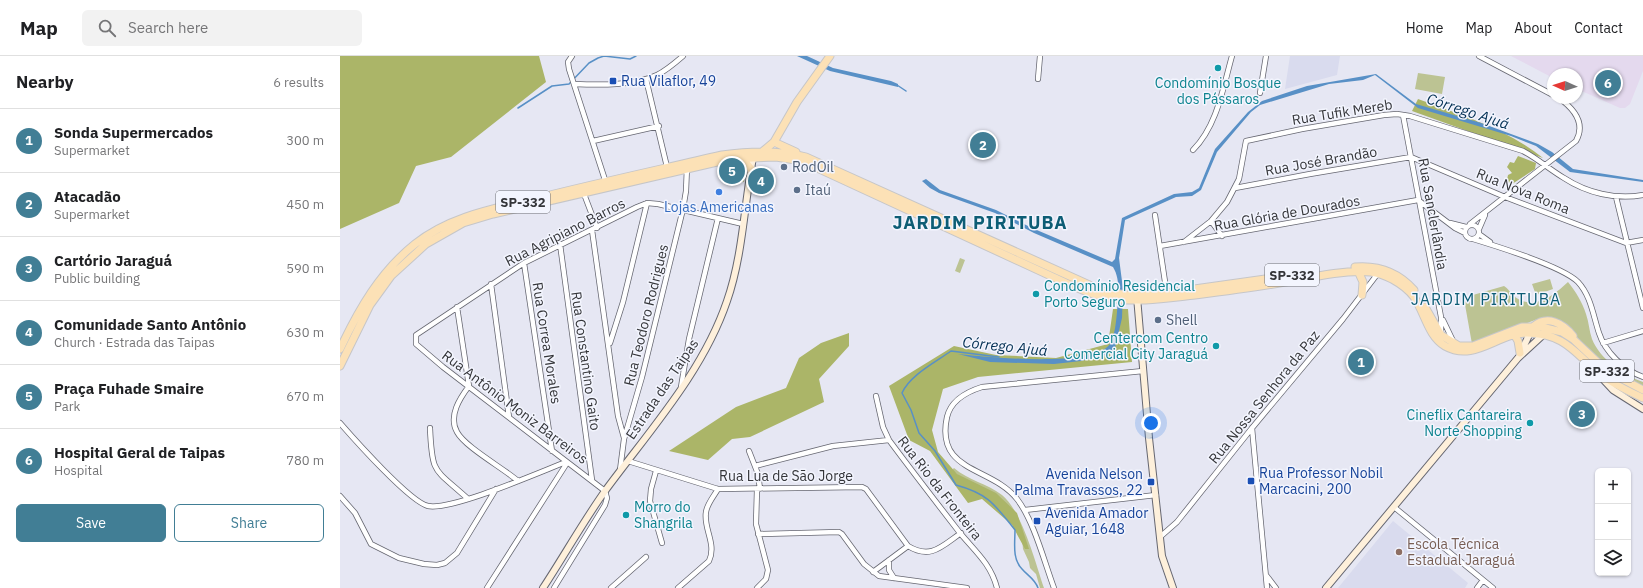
<!DOCTYPE html>
<meta charset="utf-8">
<style>
body{margin:0;font-family:"IBM Plex Sans",sans-serif;background:#f2f2f2;color:#202124}
.controls{position:absolute;right:12px;bottom:12px;display:grid;overflow:hidden;border-radius:6px;box-shadow:0 1px 3px #0004}
.controls button{width:36px;height:36px;display:grid;place-items:center;padding:0;border:0;border-bottom:1px solid #e0e0e0;background:#fff;color:#202124;font:20px sans-serif}
.compass{position:absolute;left:1207px;top:12px;width:36px;height:36px;border-radius:50%;background:#fff;box-shadow:0 1px 3px #0004;rotate:273deg}
.you{position:absolute;left:811px;top:367px;width:14px;height:14px;margin:-10px;border:3px solid #fff;border-radius:50%;background:#1a73e8;box-shadow:0 0 0 6px #1a73e833}
.badge{display:grid;place-items:center;width:26px;height:26px;border-radius:50%;background:#417e95;color:#fff;font-size:13px;font-weight:700}
.pin{position:absolute;translate:-50% -50%;border:2px solid #fff;box-shadow:0 1px 4px #0006}
.list{margin:0;padding:0;list-style:none}
h2{display:flex;justify-content:space-between;align-items:center;height:52px;margin:0;padding:0 16px;font-size:17px}
h2 small{font-size:13px;font-weight:400;color:#757577}
.list li{display:grid;grid-template-columns:26px 1fr auto;gap:12px;align-items:center;box-sizing:border-box;height:64px;padding:0 16px;border-top:1px solid #e0e0e0}
.list b{display:block;font-size:15px;white-space:nowrap}
.list p{margin:0;font-size:13px;white-space:nowrap;color:#757577}
.list em{font-size:13px;font-style:normal;color:#757577}
.actions{display:flex;gap:8px;padding:12px 16px}
.actions a{flex:1;padding:9px 0;border:1px solid #417e95;border-radius:6px;text-align:center;font-size:14px;color:#417e95}
.actions .main{background:#417e95;color:#fff}
.icon{flex:none;width:22px;height:22px;fill:none;stroke:currentColor;stroke-width:2;stroke-linecap:round;stroke-linejoin:round}
.map{position:relative;flex:none;width:1303px;height:532px;overflow:hidden}
header{display:flex;align-items:center;gap:24px;box-sizing:border-box;height:56px;padding:0 20px;background:#fff;border-bottom:1px solid #e0e0e0}
header strong{font-size:19px}
nav{display:flex;gap:22px;margin-inline-start:auto;font-size:14px}
.search{width:280px;height:36px;background:#f2f2f2;display:flex;align-items:center;gap:10px;box-sizing:border-box;padding:0 14px;border-radius:6px;color:#757577;font-size:15px}
main{display:flex}
aside{flex:1;background:#fff}
.map>svg:first-child{display:block}
.built{fill:#d9dbee}
.medical{fill:#e4d9ee}
.green{fill:#bcc393}
.forest{fill:#abb568}
.water{fill:#5890c6}
.lines{fill:none;stroke-linecap:round;stroke-linejoin:round}
.stream{stroke:#5890c6;stroke-width:1.5}
.street-casing{stroke:#666771;stroke-width:6}
.secondary-casing{stroke:#666771;stroke-width:8}
.primary-casing{stroke:#c6c6c8;stroke-width:9}
.street{stroke:#fff;stroke-width:4.5}
.secondary{stroke:#fef0db;stroke-width:6}
.primary{stroke:#fce1b6;stroke-width:7}
.culture-dot{fill:#0f9aa8;stroke:#f3f5fe;stroke-width:1.5}
.transit-dot{fill:#1a4fb4;stroke:#f3f5fe;stroke-width:1.5}
.service-dot{fill:#5c6f8a;stroke:#f3f5fe;stroke-width:1.5}
.shop-dot{fill:#3f7fe0;stroke:#f3f5fe;stroke-width:1.5}
.education-dot{fill:#8d6e63;stroke:#f3f5fe;stroke-width:1.5}
.labels{text-anchor:middle;dominant-baseline:central;stroke-width:3;stroke-linejoin:round;paint-order:stroke}
.shield{fill:#f3f5fe;stroke:#6d6f74;stroke-width:1}
.shield-label{font-size:13px;font-weight:bold;fill:#343539}
.transit-label{font-size:14px;fill:#164399;stroke:#f3f5fe;text-anchor:start}
.culture-label{font-size:14px;fill:#0d838f;stroke:#f3f5fe;text-anchor:start}
.street-label{font-size:14px;fill:#343539;stroke:#f3f5fe}
.service-label{font-size:14px;fill:#4e5e75;stroke:#f3f5fe;text-anchor:start}
.shop-label{font-size:14px;fill:#366cbe;stroke:#f3f5fe}
.education-label{font-size:14px;fill:#785e54;stroke:#f3f5fe;text-anchor:start}
.water-label{font-size:15px;font-style:italic;fill:#022f53;stroke:#f3f5fe}
.quarter-label{font-size:16px;letter-spacing:1px;fill:#0d5d75;stroke:#f3f5fe}
.district-label{font-size:18px;font-weight:bold;letter-spacing:1px;fill:#0d5d75;stroke:#f3f5fe}
</style>
<header>
<strong>Map</strong>
<div class="search"><svg class="icon" aria-label="search" viewBox="0 0 24 24"><circle cx="10" cy="10" r="6"/><path d="M15 15l6 6"/></svg>Search here</div>
<nav><a>Home</a><a>Map</a><a>About</a><a>Contact</a></nav>
</header>
<main>
<aside>
<h2>Nearby<small>6 results</small></h2>
<ul class="list">
<li><span class="badge">1</span><div><b>Sonda Supermercados</b><p>Supermarket</p></div><em>300 m</em></li>
<li><span class="badge">2</span><div><b>Atacadão</b><p>Supermarket</p></div><em>450 m</em></li>
<li><span class="badge">3</span><div><b>Cartório Jaraguá</b><p>Public building</p></div><em>590 m</em></li>
<li><span class="badge">4</span><div><b>Comunidade Santo Antônio</b><p>Church · Estrada das Taipas</p></div><em>630 m</em></li>
<li><span class="badge">5</span><div><b>Praça Fuhade Smaire</b><p>Park</p></div><em>670 m</em></li>
<li><span class="badge">6</span><div><b>Hospital Geral de Taipas</b><p>Hospital</p></div><em>780 m</em></li>
</ul>
<div class="actions"><a class="main">Save</a><a>Share</a></div>
</aside>
<div class="map">
<svg width="1303" height="532" viewBox="0 0 1303 532">
<rect width="100%" height="100%" fill="#e6e7f3"/>
<path class="built" d="M950,0H1000L997,19L945,33Z
M1053,465L1128,527L1125,532H998Z"/>
<path class="medical" d="M1171,0H1303V15L1290,48L1285,52H1280L1237,33V18H1213V22Z"/>
<path class="green" d="M1078,17L1105,21L1102,38L1075,33Z
M399,108H406L404,126L378,121V112Z
M620,202L625,204L620,217L615,215Z
M1210,223L1213,233L1196,239L1192,228Z
M1228,226C1236,236 1242,246 1246,258C1249,266 1249,275 1252,283C1260,303 1283,319 1303,326V331C1290,324 1273,318 1262,308C1243,292 1231,264 1203,261L1132,288L1124,243L1126,241L1164,230C1168,232 1170,237 1175,241C1195,255 1214,239 1228,226Z
M614,412C628,424 648,428 662,439C682,455 696,508 704,532H700L696,518L690,512L689,506L683,493L681,472L640,439L612,414Z"/>
<path class="forest" d="M0,0H199L206,26L111,101L76,110L59,147L0,173Z
M1078,43C1121,59 1167,73 1203,102L1072,55Z
M1178,100L1196,107L1195,113L1169,130L1166,129L1168,119L1172,117L1167,111L1170,106L1174,107Z
M773,253H788L792,306L638,321L603,333L592,374L598,396L617,418L656,437L677,457L689,493H685L672,469L642,443L628,447L590,395L569,384L549,330L614,290L656,299L716,302L768,288Z
M509,277V290L479,323L484,346L410,381L392,383L368,404L329,395L396,351L446,332L459,302L481,287Z"/>
<path class="water" d="M457,0H467L493,12L551,25L558,28V31L490,15Z
M1036,18L1076,48L1141,67L1198,88L1212,96L1233,113L1303,124V126L1230,116L1196,90L1171,80L1078,52L1035,19L1023,24L989,28L920,49L911,56L877,96L861,134L852,140L836,141L785,164L779,202L783,233L782,262L775,292L768,298L741,305L714,308L650,306L618,298C646,301 754,312 770,288C775,279 776,266 777,256C778,241 781,224 773,211L694,177L655,157L599,137L590,132L582,125L586,123L600,134L656,154L692,172L772,206L775,203L782,162L834,138L852,136L859,132L875,93L908,56L922,45L967,30Z"/>
<g class="lines">
<path class="stream" d="M557,29L566,35
M178,52L212,30L229,28L249,7L258,2L264,0L290,3L296,0
M659,301L611,295C596,306 570,319 562,337L571,354L579,377L595,395L616,429C649,438 655,449 675,474C675,487 672,503 682,513C688,520 695,523 698,532"/>
<defs>
<path id="street" d="M232,0L228,6L229,13L266,127
M1139,0L1213,39
M306,23L327,111
M698,23L700,0
M234,28C259,29 294,30 317,19C327,14 335,7 343,0
M920,37L926,0
M1063,59L1101,261V279
M253,85L319,70
M853,94C877,70 883,32 892,0
M895,132L970,118L1071,101L1165,141L1286,187L1303,184
M244,138L257,172
M1276,141L1303,252
M815,159L827,239
M871,165L882,180
M1110,167L1126,171
M1130,168L1236,85C1246,67 1233,52 1219,42
M1125 176a7 7 0 1 1 14 0a7 7 0 1 1-14 0Z
M1139,173L1145,159
M252,174L278,360L284,382
M1139,178L1150,186
M1133,183C1156,190 1223,211 1238,226C1251,240 1253,259 1259,277C1265,296 1284,314 1303,321
M844,186L871,165L887,146L899,123L906,85L962,73L1044,59L1057,58L1070,60L1183,95C1198,103 1209,113 1224,122C1247,137 1276,144 1303,139
M220,188L252,424
M820,190L1078,144L1115,172L1125,177
M184,207L212,395
M151,228L169,361
M117,251L129,330C120,342 108,360 117,376C125,391 163,412 178,425
M1103,264L1114,287
M270,287L283,246L307,147
M1263,287L1303,275
M341,331L349,283L378,162
M536,340L543,371L549,384C572,415 596,446 620,477C635,495 651,508 657,532
M0,367C14,383 70,446 88,450C111,455 200,416 226,406
M90,372C92,419 94,412 127,442
M912,372L927,532
M409,395L418,418L420,433
M288,405L378,433L522,431L526,433L568,490C591,504 602,490 621,477
M415,410L493,390L549,384
M280,414L284,383L302,321L343,153L346,135L347,111
M316,415L311,433L310,445L322,487
M0,440L15,457L31,488L59,502L84,508L97,509L105,507L117,497L156,433
M1054,451L1153,532
M685,454L816,439
M418,478L499,476L502,478L524,508L539,520L627,532
M820,481L837,466L912,372L1003,263L1039,216
M549,504V514L554,522
M533,516L568,490
M926,519L936,532
M147,532L227,407
M214,532L265,449L267,442L265,435L103,311L76,288V279L184,207L297,151L307,147L318,148L403,168
M271,532L306,501
M338,532L369,505C377,488 363,472 366,456C367,448 374,440 378,433
M417,532L426,523L428,514L416,468L417,433
M714,532C704,505 694,465 677,443C651,410 595,417 607,361C611,344 626,336 642,331L803,315
M1137,532L1143,524"/>
<path id="secondary" d="M797,241L809,382L822,500L833,532
M1181,296L1190,277
M1259,319L1273,334L1303,353
M203,532C224,500 243,466 265,435C309,375 363,316 387,245C403,199 404,149 413,102
M986,532L1178,302L1204,278"/>
<path id="primary" d="M434,86L456,96
M422,96L434,86L457,46L490,0
M402,102L411,113
M1015,211C1038,209 1058,216 1074,234
M1018,215L1023,226L1022,239
M1085,251L1101,279L1119,290H1133L1182,271H1201L1222,276L1233,283L1267,315L1303,334
M1194,270C1207,259 1223,267 1233,280
M1174,278L1178,285L1180,297
M0,293C19,253 40,216 75,188C111,159 158,152 202,141C262,126 322,113 382,99C411,95 438,94 466,101L765,236L787,239L826,237L975,216
M0,310L30,249L51,220L86,188L123,167L153,158L390,103L436,101L462,105L726,227C740,233 754,240 769,242C797,247 827,242 855,239C887,235 919,231 951,225C977,220 1005,214 1031,216C1038,217 1046,220 1052,223C1061,228 1069,234 1074,241C1085,257 1088,280 1105,290C1135,307 1158,276 1188,277C1229,278 1236,301 1266,322C1277,330 1290,336 1303,342"/>
</defs>
<use href="#street" class="street-casing"/>
<use href="#secondary" class="secondary-casing"/>
<use href="#primary" class="primary-casing"/>
<use href="#street" class="street"/>
<use href="#secondary" class="secondary"/>
<use href="#primary" class="primary"/>
</g>
<g class="culture-dot">
<circle cx="878" cy="12" r="4"/>
<circle cx="696" cy="238" r="4"/>
<circle cx="876" cy="290" r="4"/>
<circle cx="1190" cy="367" r="4"/>
<circle cx="286" cy="459" r="4"/>
</g>
<g class="transit-dot">
<rect x="269" y="21" width="8" height="8" rx="2"/>
<rect x="907" y="421" width="8" height="8" rx="2"/>
<rect x="807" y="422" width="8" height="8" rx="2"/>
<rect x="693" y="461" width="8" height="8" rx="2"/>
</g>
<g class="service-dot">
<circle cx="444" cy="111" r="4"/>
<circle cx="457" cy="134" r="4"/>
<circle cx="818" cy="264" r="4"/>
</g>
<circle class="shop-dot" cx="379" cy="136" r="4"/>
<circle class="education-dot" cx="1059" cy="496" r="4"/>
<g class="labels">
<g class="shield">
<rect x="156" y="135" width="54" height="22" rx="3"/>
<rect x="925" y="208" width="54" height="22" rx="3"/>
<rect x="1240" y="304" width="54" height="22" rx="3"/>
</g>
<g class="shield-label">
<text x="183" y="146">SP-332</text>
<text x="952" y="219">SP-332</text>
<text x="1267" y="315">SP-332</text>
</g>
<g class="transit-label">
<text x="281" y="25">Rua Vilaflor, 49</text>
<text x="919" y="417">Rua Professor Nobil<tspan x="919" dy="16">Marcacini, 200</tspan></text>
<text x="803" y="418" text-anchor="end">Avenida Nelson<tspan x="803" dy="16">Palma Travassos, 22</tspan></text>
<text x="705" y="457">Avenida Amador<tspan x="705" dy="16">Aguiar, 1648</tspan></text>
</g>
<g class="culture-label">
<text x="878" y="27" text-anchor="middle">Condomínio Bosque<tspan x="878" dy="16">dos Pássaros</tspan></text>
<text x="704" y="230">Condomínio Residencial<tspan x="704" dy="16">Porto Seguro</tspan></text>
<text x="868" y="282" text-anchor="end">Centercom Centro<tspan x="868" dy="16">Comercial City Jaraguá</tspan></text>
<text x="1182" y="359" text-anchor="end">Cineflix Cantareira<tspan x="1182" dy="16">Norte Shopping</tspan></text>
<text x="294" y="451">Morro do<tspan x="294" dy="16">Shangrila</tspan></text>
</g>
<g class="street-label">
<text transform="translate(1002 56) rotate(-9)">Rua Tufik Mereb</text>
<text transform="translate(981 105) rotate(-10)">Rua José Brandão</text>
<text transform="translate(1183 135) rotate(22)">Rua Nova Roma</text>
<text transform="translate(947 157) rotate(-10)">Rua Glória de Dourados</text>
<text transform="translate(1093 158) rotate(80)">Rua Sanclerlândia</text>
<text transform="translate(225 176) rotate(-27)">Rua Agripiano Barros</text>
<text transform="translate(306 259) rotate(-76)">Rua Teodoro Rodrigues</text>
<text transform="translate(207 287) rotate(81)">Rua Correa Morales</text>
<text transform="translate(246 305) rotate(82)">Rua Constantino Gaito</text>
<text transform="translate(322 333) rotate(-56)">Estrada das Taipas</text>
<text transform="translate(924 341) rotate(-51)">Rua Nossa Senhora da Paz</text>
<text transform="translate(175 351) rotate(37)">Rua Antônio Moniz Barreiros</text>
<text x="446" y="420">Rua Lua de São Jorge</text>
<text transform="translate(600 432) rotate(52)">Rua Rio da Fronteira</text>
</g>
<g class="service-label">
<text x="452" y="111">RodOil</text>
<text x="465" y="134">Itaú</text>
<text x="826" y="264">Shell</text>
</g>
<g class="shop-label">
<text x="379" y="151">Lojas Americanas</text>
</g>
<g class="education-label">
<text x="1067" y="488">Escola Técnica<tspan x="1067" dy="16">Estadual Jaraguá</tspan></text>
</g>
<g class="water-label">
<text transform="translate(1128 55) rotate(18)">Córrego Ajuá</text>
<text transform="translate(665 290) rotate(6)">Córrego Ajuá</text>
</g>
<g class="quarter-label">
<text x="1146" y="243">JARDIM PIRITUBA</text>
</g>
<g class="district-label">
<text x="640" y="166">JARDIM PIRITUBA</text>
</g>
</g>
</svg>
<div class="controls">
<button>+</button>
<button>−</button>
<button><svg class="icon" aria-label="layers" viewBox="0 0 24 24"><path d="M12 4l9 5-9 5-9-5zM3 14l9 5 9-5"/></svg></button>
</div>
<svg class="compass" viewBox="-18 -18 36 36"><path d="M0-13l5 13h-10z" fill="#e53935"/><path d="M0 13l5-13h-10z" fill="#757577"/></svg>
<div class="you"></div>
<div class="pin badge" style="left:1021px;top:306px">1</div>
<div class="pin badge" style="left:643px;top:89px">2</div>
<div class="pin badge" style="left:1242px;top:358px">3</div>
<div class="pin badge" style="left:421px;top:125px">4</div>
<div class="pin badge" style="left:392px;top:115px">5</div>
<div class="pin badge" style="left:1268px;top:27px">6</div>
</div>
</main>
